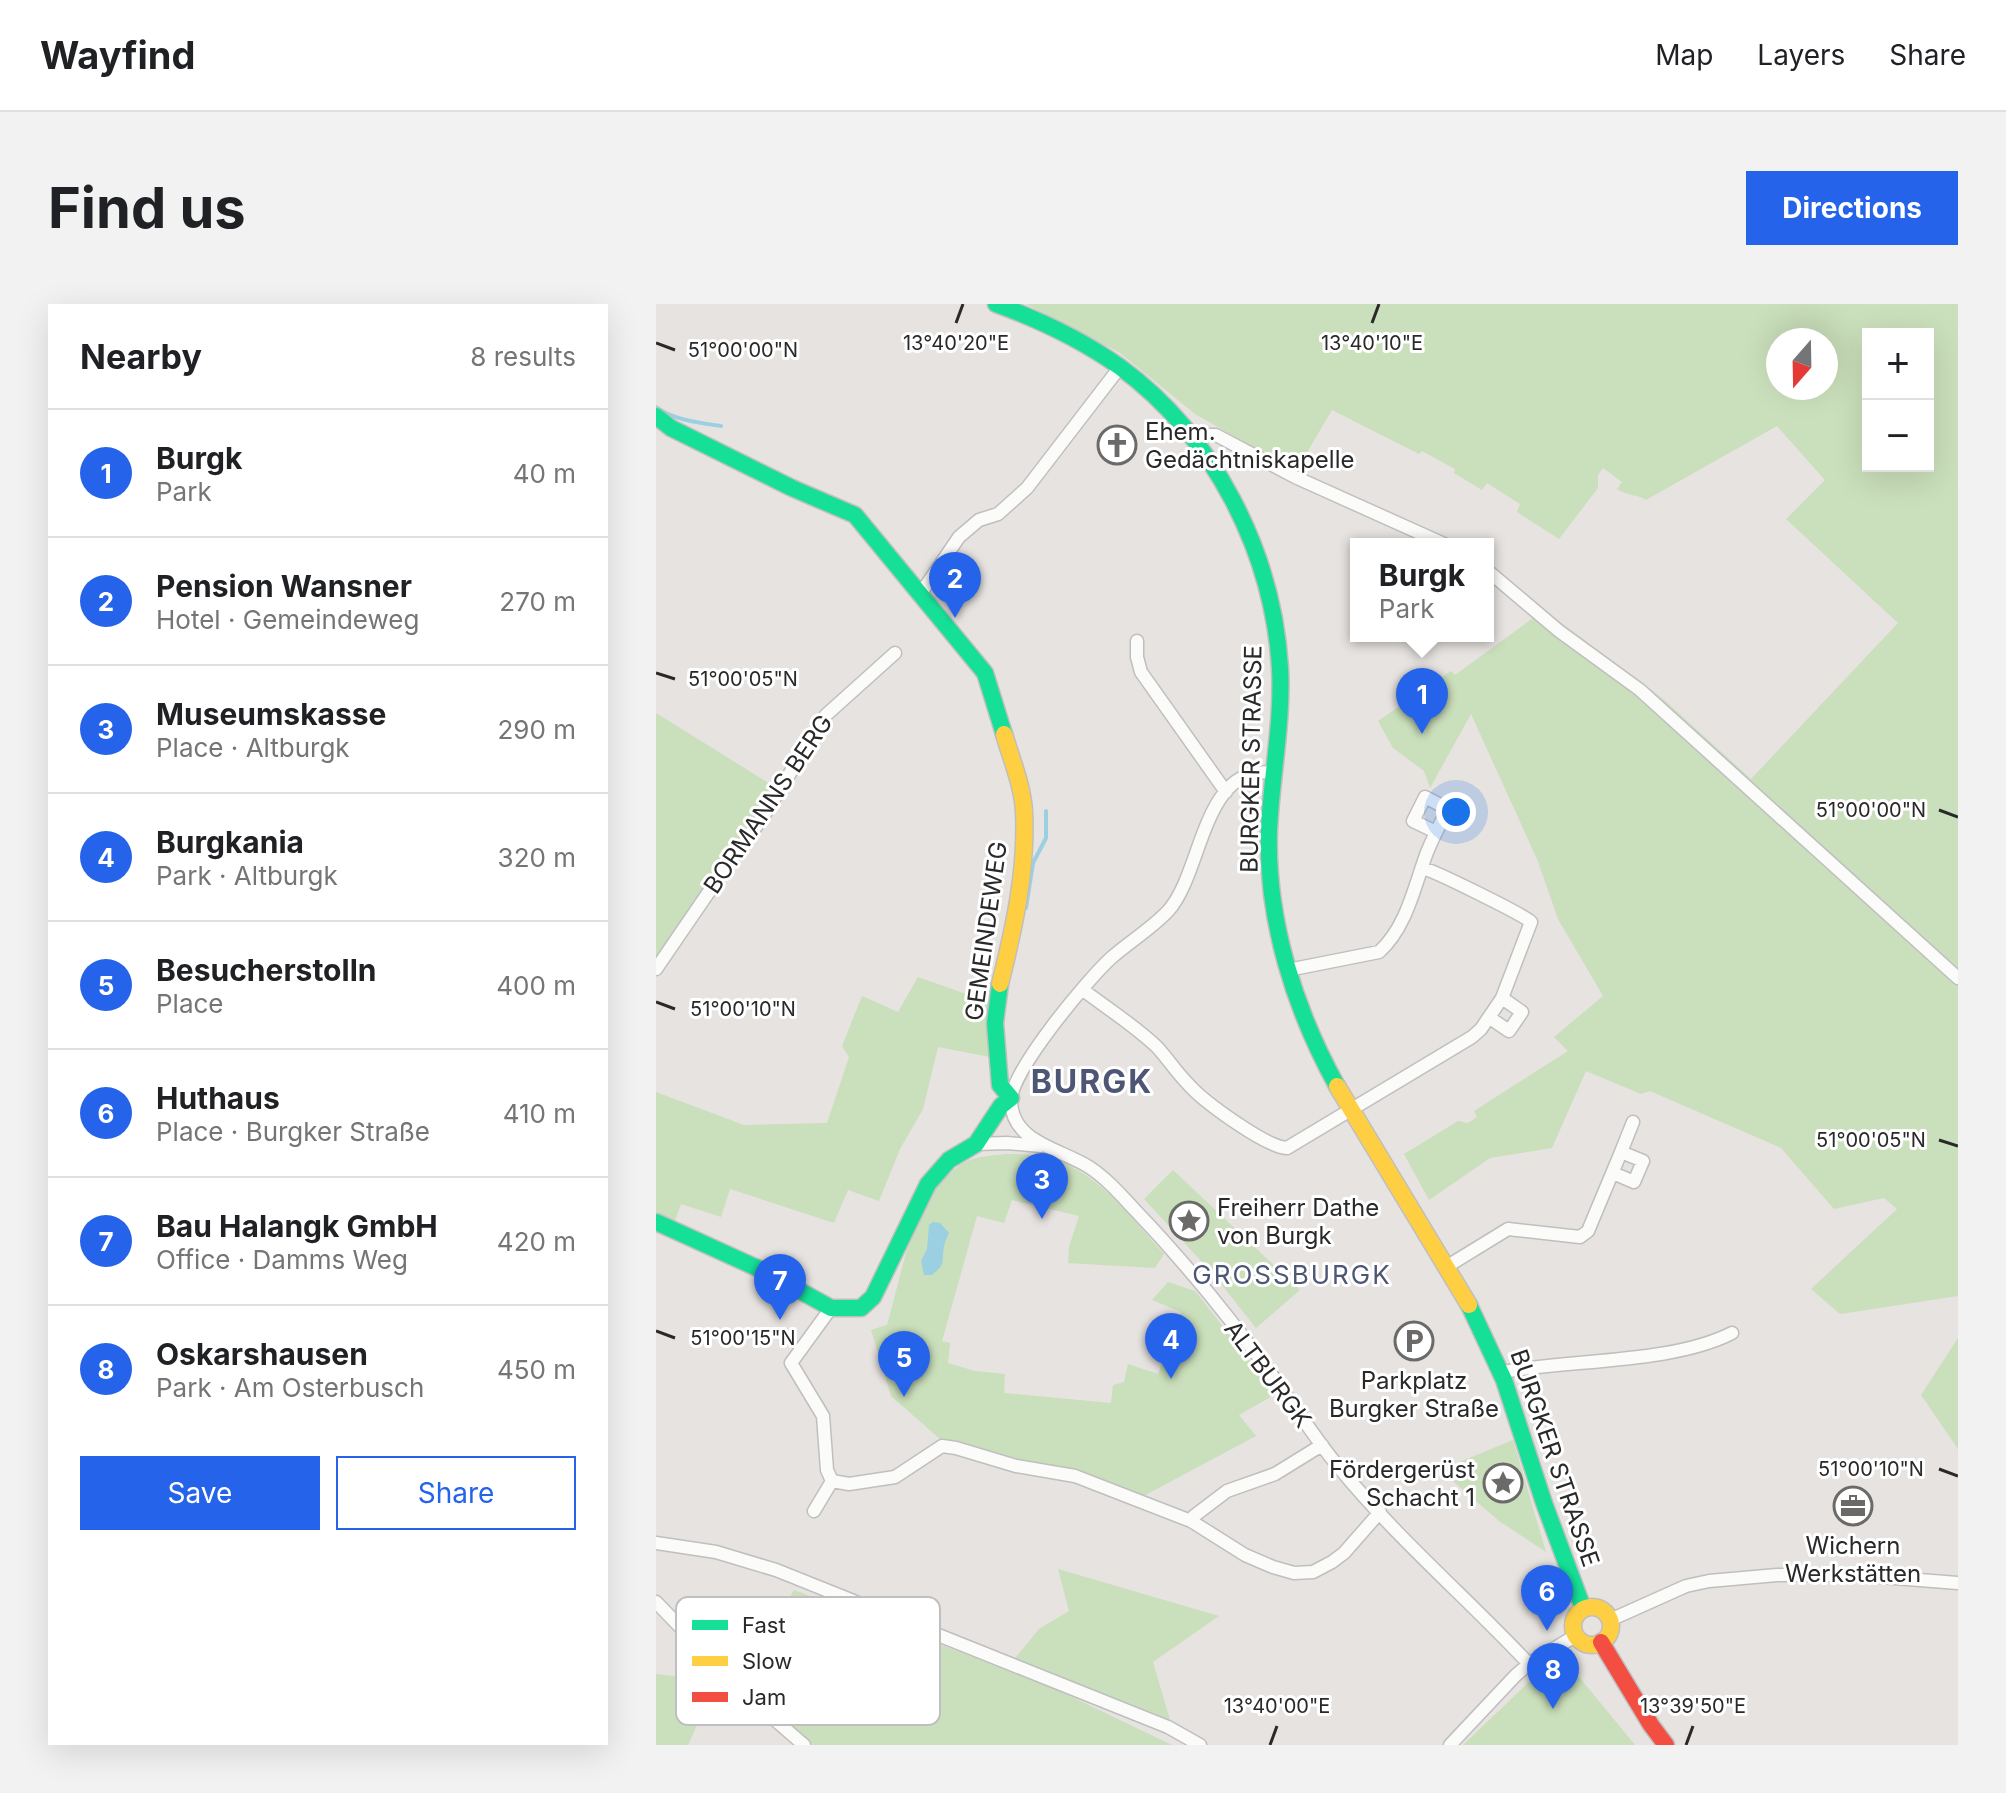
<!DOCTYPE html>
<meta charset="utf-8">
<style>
body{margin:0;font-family:Inter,sans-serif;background:#f2f2f2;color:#202124}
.controls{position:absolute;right:24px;top:24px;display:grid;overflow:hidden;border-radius:0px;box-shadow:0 8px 32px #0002}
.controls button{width:72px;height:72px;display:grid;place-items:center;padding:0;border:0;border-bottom:2px solid #e0e0e0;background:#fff;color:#202124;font:40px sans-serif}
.compass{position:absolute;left:1110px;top:24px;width:72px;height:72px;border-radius:50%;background:#fff;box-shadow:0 8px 32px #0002;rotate:200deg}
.you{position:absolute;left:800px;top:508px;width:28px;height:28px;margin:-20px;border:6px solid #fff;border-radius:50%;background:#1a73e8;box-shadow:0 0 0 12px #1a73e833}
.badge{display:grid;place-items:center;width:52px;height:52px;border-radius:50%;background:#2563eb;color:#fff;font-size:26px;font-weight:700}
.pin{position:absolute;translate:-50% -66px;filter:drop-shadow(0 2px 4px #0008)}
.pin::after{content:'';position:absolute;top:42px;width:28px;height:24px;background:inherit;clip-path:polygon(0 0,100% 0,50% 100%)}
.popup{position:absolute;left:694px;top:234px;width:144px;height:104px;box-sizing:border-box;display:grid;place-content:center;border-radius:0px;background:#fff;filter:drop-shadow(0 2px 6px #0005);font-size:26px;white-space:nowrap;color:#757577}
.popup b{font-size:30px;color:#202124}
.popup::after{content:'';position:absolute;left:50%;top:100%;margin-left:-16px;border:16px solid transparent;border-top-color:#fff}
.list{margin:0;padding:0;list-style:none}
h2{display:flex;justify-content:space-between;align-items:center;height:104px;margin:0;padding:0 32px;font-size:34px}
h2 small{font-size:26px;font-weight:400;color:#757577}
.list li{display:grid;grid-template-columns:52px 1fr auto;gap:24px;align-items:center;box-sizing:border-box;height:128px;padding:0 32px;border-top:2px solid #e0e0e0}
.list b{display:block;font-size:30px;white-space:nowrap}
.list p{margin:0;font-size:26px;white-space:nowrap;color:#757577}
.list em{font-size:26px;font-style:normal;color:#757577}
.actions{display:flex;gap:16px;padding:24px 32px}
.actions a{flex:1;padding:18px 0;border:2px solid #2563eb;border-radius:0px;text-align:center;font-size:28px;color:#2563eb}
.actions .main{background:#2563eb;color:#fff}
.map{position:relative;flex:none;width:1302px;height:1441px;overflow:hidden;border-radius:0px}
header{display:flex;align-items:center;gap:48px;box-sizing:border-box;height:112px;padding:0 40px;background:#fff;border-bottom:2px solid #e0e0e0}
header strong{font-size:38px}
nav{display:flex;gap:44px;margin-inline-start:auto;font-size:28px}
.intro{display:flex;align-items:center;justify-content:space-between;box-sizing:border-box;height:192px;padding:0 48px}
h1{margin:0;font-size:56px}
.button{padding:20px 36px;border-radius:0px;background:#2563eb;color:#fff;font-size:28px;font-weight:700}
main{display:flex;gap:48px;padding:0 48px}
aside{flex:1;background:#fff;border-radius:0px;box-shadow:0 8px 32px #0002}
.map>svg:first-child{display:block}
.green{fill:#cadfbb;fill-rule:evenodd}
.water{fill:#9ad0e1}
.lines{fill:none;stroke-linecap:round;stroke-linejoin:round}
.stream{stroke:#9ad0e1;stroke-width:4}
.street-casing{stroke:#c0bfc0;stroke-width:15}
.fast-casing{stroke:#c0bfc0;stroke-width:19}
.slow-casing{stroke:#c0bfc0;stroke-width:19}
.jam-casing{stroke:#c0bfc0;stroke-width:19}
.street{stroke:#fbfbfa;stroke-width:12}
.fast{stroke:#16e098;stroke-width:16}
.slow{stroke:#ffcf43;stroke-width:16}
.jam{stroke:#f24e42;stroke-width:16}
.ticks{fill:none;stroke:#292929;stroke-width:3}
.labels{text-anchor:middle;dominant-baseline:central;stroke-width:6;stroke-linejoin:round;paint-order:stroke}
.poi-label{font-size:24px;fill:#292929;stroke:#fff;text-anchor:start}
.street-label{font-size:24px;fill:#292929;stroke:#fff}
.neighbourhood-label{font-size:26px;letter-spacing:2px;fill:#4e5675;stroke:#fff}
.district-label{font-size:32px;font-weight:bold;letter-spacing:2px;fill:#4e5675;stroke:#fff}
.key{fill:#fff;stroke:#bfbfbf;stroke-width:2}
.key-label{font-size:22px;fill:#292929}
.ticks-label{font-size:20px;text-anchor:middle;fill:#292929;stroke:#fff;stroke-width:6;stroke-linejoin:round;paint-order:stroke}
</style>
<header>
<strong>Wayfind</strong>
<nav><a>Map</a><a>Layers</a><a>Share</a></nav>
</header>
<div class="intro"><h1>Find us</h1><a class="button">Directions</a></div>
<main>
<aside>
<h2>Nearby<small>8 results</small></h2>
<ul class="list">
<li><span class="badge">1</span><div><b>Burgk</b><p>Park</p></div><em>40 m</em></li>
<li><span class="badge">2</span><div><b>Pension Wansner</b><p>Hotel · Gemeindeweg</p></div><em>270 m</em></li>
<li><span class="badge">3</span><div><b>Museumskasse</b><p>Place · Altburgk</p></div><em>290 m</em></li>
<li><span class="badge">4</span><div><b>Burgkania</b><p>Park · Altburgk</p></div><em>320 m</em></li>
<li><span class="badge">5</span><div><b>Besucherstolln</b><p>Place</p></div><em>400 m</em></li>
<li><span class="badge">6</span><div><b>Huthaus</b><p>Place · Burgker Straße</p></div><em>410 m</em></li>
<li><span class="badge">7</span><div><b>Bau Halangk GmbH</b><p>Office · Damms Weg</p></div><em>420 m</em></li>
<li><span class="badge">8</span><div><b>Oskarshausen</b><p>Park · Am Osterbusch</p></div><em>450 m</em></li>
</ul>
<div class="actions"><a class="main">Save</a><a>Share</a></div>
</aside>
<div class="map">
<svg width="1302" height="1441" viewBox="0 0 1302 1441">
<rect width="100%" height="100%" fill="#e6e3e0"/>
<path class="green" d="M370,0H1302V992L1184,1010L1155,985L1241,905L1228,894L1178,905L1125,844L994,787L985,790L930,767L896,844L834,854L773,896L748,850L802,817L812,819L821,813L818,807L912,747L898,733L947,692L902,615L881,555L815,410L774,484L768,467L737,444L722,417L786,373L795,367L799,371L888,306L1006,394L1095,475L1242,319L1130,215L1169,176L1121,122L990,196C981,190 971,192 961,185L966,178L947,164L942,171V184L903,235L861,208L864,200L831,179L826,186L798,169L799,165L766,147L763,150L676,106L640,167L539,110L464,49ZM1212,30H1272V162H1212ZM1122,36H1170V84H1122Z
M0,409L119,483L0,655Z
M262,673L336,699L334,753L282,743L267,805L244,845L223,897L192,886L178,919L74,885L65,913L25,900L19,917L0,908V788L88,821L171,819L193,753L186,742L206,692L242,708Z
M351,850C361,850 373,850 383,852C438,861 473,911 508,950L499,964L412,959L413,943L423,912L356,896L348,919L321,912L286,1037L294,1039L292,1059L319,1067L349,1070L348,1089L455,1099L457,1081L468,1078L472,1060L502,1070L525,1008L496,996L512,978L539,987L620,1090L583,1111L600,1132L482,1195L429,1169L402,1165L400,1162L397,1165L356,1157L284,1135L235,1092L215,1026L231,1021C246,970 255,900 299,865C313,852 333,852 351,850Z
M517,866L644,986L600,1024L558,971L488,895Z
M1302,1034V1145L1265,1091Z
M857,1136L890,1248L843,1217L784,1166Z
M402,1265L563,1312L497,1358L514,1416L472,1399L412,1391L516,1441H157L77,1367L43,1330L49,1327L100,1352L138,1286L350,1365L383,1325L413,1307Z
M910,1357L979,1441H807L876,1375Z
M0,1370L48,1376V1405L32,1441H0Z"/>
<path class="water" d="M277,918L284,919L293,929C291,933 289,937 288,942C285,958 291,959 276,971H268L265,957L271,945L273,921Z"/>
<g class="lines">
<path class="stream" d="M0,103C17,116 44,119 65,122
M370,604L377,559L390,534V507"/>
<defs>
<path id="street" d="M538,138L547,131H560L639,173L788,240
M832,267L903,327L984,386L1302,674
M263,292L303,233L323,216L342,210L371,184L464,63
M481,337V353L485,368L570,488
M618,469C546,458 547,569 512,607C495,625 473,638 455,654C432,675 354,768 355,797C356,839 405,845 433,863C450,874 464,890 478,905C528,957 575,1015 618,1074C641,1105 661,1138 686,1167C743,1236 812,1295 873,1360
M0,665L74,557L105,516L170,411L239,349
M632,666L723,648C750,624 758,584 770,551C776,535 784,520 792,505L769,493L757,517L780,528
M427,686C451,704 479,722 501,743C512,755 521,769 533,781C548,798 610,843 631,844L816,733L825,725L846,694L875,618C868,611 775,565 766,564
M834,714L853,727L866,708L846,694
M320,840L351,839L385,842
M965,848L977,818
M790,963L852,925L924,933L932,927L965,848L987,857L978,878L957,869
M175,1004L135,1059L167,1112L171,1166L176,1177
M847,1068C915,1055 1015,1060 1076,1029
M176,1177L193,1180L239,1173L286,1142L300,1144L360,1162L419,1172L535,1217L589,1251L617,1263L638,1269L657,1268L676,1258L688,1249L724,1208
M158,1207L176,1177
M535,1217L538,1212L571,1187L619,1170L666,1141
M0,1239L60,1248L120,1266L512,1423L544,1441
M0,1298L88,1389L148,1441
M954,1316L1030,1282L1053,1277L1121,1271H1200L1302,1279
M794,1441L860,1371L873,1360L919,1332"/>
<path id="fast" d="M340,0C384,16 426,36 464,63C558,132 617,248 624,364C627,419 615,473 613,527C610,616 639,706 681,782
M0,112L15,124L136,184L199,211L329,369L348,430
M0,918L110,968L175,1004H205L217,993L272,880L293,856L320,840L345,802L355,794L344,781L339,719L344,680
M813,1001L848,1076L888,1199L927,1304"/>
<path id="slow" d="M344,680C358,624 371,566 368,508C367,483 355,454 348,430
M681,782L813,1001
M917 1322a19 19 0 1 1 38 0a19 19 0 1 1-38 0Z"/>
<path id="jam" d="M945,1338L995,1421L1010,1441"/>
</defs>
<use href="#street" class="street-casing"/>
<use href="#fast" class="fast-casing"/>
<use href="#slow" class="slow-casing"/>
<use href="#jam" class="jam-casing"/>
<use href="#street" class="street"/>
<use href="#fast" class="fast"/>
<use href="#slow" class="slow"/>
<use href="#jam" class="jam"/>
</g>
<path class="ticks" d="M300,19L307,0M716,19L723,0M0,39L19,46M0,369L19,375M1283,506L1302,513M0,698L19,705M1283,836L1302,842M0,1027L19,1034M1283,1165L1302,1172M614,1441L621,1422M1030,1441L1037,1422"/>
<defs>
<symbol id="church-ring" viewBox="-11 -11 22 22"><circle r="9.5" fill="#fff" stroke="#6b6a69" stroke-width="1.5"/><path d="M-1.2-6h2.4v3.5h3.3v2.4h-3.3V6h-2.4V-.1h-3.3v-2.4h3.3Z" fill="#6b6a69"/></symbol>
<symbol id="sight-ring" viewBox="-11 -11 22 22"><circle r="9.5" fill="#fff" stroke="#6b6a69" stroke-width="1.5"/><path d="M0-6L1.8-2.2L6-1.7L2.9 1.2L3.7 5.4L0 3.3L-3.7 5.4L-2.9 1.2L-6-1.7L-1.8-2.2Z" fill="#6b6a69"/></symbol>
<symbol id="parking-ring" viewBox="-11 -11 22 22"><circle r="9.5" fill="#fff" stroke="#6b6a69" stroke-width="1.5"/><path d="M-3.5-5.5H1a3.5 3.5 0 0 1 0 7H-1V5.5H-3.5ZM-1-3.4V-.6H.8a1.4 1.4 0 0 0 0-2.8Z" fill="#6b6a69"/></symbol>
<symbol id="office-ring" viewBox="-11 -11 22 22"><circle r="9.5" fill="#fff" stroke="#6b6a69" stroke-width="1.5"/><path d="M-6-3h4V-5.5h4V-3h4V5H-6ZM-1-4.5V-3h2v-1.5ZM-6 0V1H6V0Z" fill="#6b6a69"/></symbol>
</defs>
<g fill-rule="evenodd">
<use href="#church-ring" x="439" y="119" width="44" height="44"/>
<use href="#sight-ring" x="511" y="895" width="44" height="44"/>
<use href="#parking-ring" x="736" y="1015" width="44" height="44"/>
<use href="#sight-ring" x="825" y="1157" width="44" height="44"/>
<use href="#office-ring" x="1175" y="1180" width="44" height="44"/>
</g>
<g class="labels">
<g class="poi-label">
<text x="489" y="127">Ehem.<tspan x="489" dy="28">Gedächtniskapelle</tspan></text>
<text x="561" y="903">Freiherr Dathe<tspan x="561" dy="28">von Burgk</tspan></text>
<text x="758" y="1076" text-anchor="middle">Parkplatz<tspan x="758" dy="28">Burgker Straße</tspan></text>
<text x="819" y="1165" text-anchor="end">Fördergerüst<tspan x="819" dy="28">Schacht 1</tspan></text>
<text x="1197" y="1241" text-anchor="middle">Wichern<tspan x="1197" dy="28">Werkstätten</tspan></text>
</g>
<g class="street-label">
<text transform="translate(595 455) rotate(-89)">BURGKER STRASSE</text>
<text transform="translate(112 500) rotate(-56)">BORMANNS BERG</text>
<text transform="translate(330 627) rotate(-82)">GEMEINDEWEG</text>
<text transform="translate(612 1070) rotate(53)">ALTBURGK</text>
<text transform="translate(899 1154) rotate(71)">BURGKER STRASSE</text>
</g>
<g class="neighbourhood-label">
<text x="636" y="970">GROSSBURGK</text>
</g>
<g class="district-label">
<text x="436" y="777">BURGK</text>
</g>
</g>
<rect x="20" y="1293" width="264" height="128" rx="12" class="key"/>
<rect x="36" y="1316" width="36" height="10" fill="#16e098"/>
<rect x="36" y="1352" width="36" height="10" fill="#ffcf43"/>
<rect x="36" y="1388" width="36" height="10" fill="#f24e42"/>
<g class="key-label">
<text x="86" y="1329">Fast</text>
<text x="86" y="1365">Slow</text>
<text x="86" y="1401">Jam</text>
</g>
<g class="ticks-label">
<text x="300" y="46">13°40'20"E</text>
<text x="716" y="46">13°40'10"E</text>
<text x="87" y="53">51°00'00"N</text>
<text x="87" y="382">51°00'05"N</text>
<text x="1215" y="513">51°00'00"N</text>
<text x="87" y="712">51°00'10"N</text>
<text x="1215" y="843">51°00'05"N</text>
<text x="87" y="1041">51°00'15"N</text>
<text x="1215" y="1172">51°00'10"N</text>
<text x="621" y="1409">13°40'00"E</text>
<text x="1037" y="1409">13°39'50"E</text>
</g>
</svg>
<div class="controls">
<button>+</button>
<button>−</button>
</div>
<svg class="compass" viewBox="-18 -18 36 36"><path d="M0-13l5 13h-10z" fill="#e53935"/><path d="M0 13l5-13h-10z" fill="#757577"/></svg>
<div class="you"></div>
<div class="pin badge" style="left:766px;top:430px">1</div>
<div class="popup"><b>Burgk</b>Park</div>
<div class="pin badge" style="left:299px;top:314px">2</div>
<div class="pin badge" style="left:386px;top:915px">3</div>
<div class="pin badge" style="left:515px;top:1075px">4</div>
<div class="pin badge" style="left:248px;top:1093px">5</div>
<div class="pin badge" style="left:891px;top:1327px">6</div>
<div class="pin badge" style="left:124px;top:1016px">7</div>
<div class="pin badge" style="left:897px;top:1405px">8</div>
</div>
</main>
